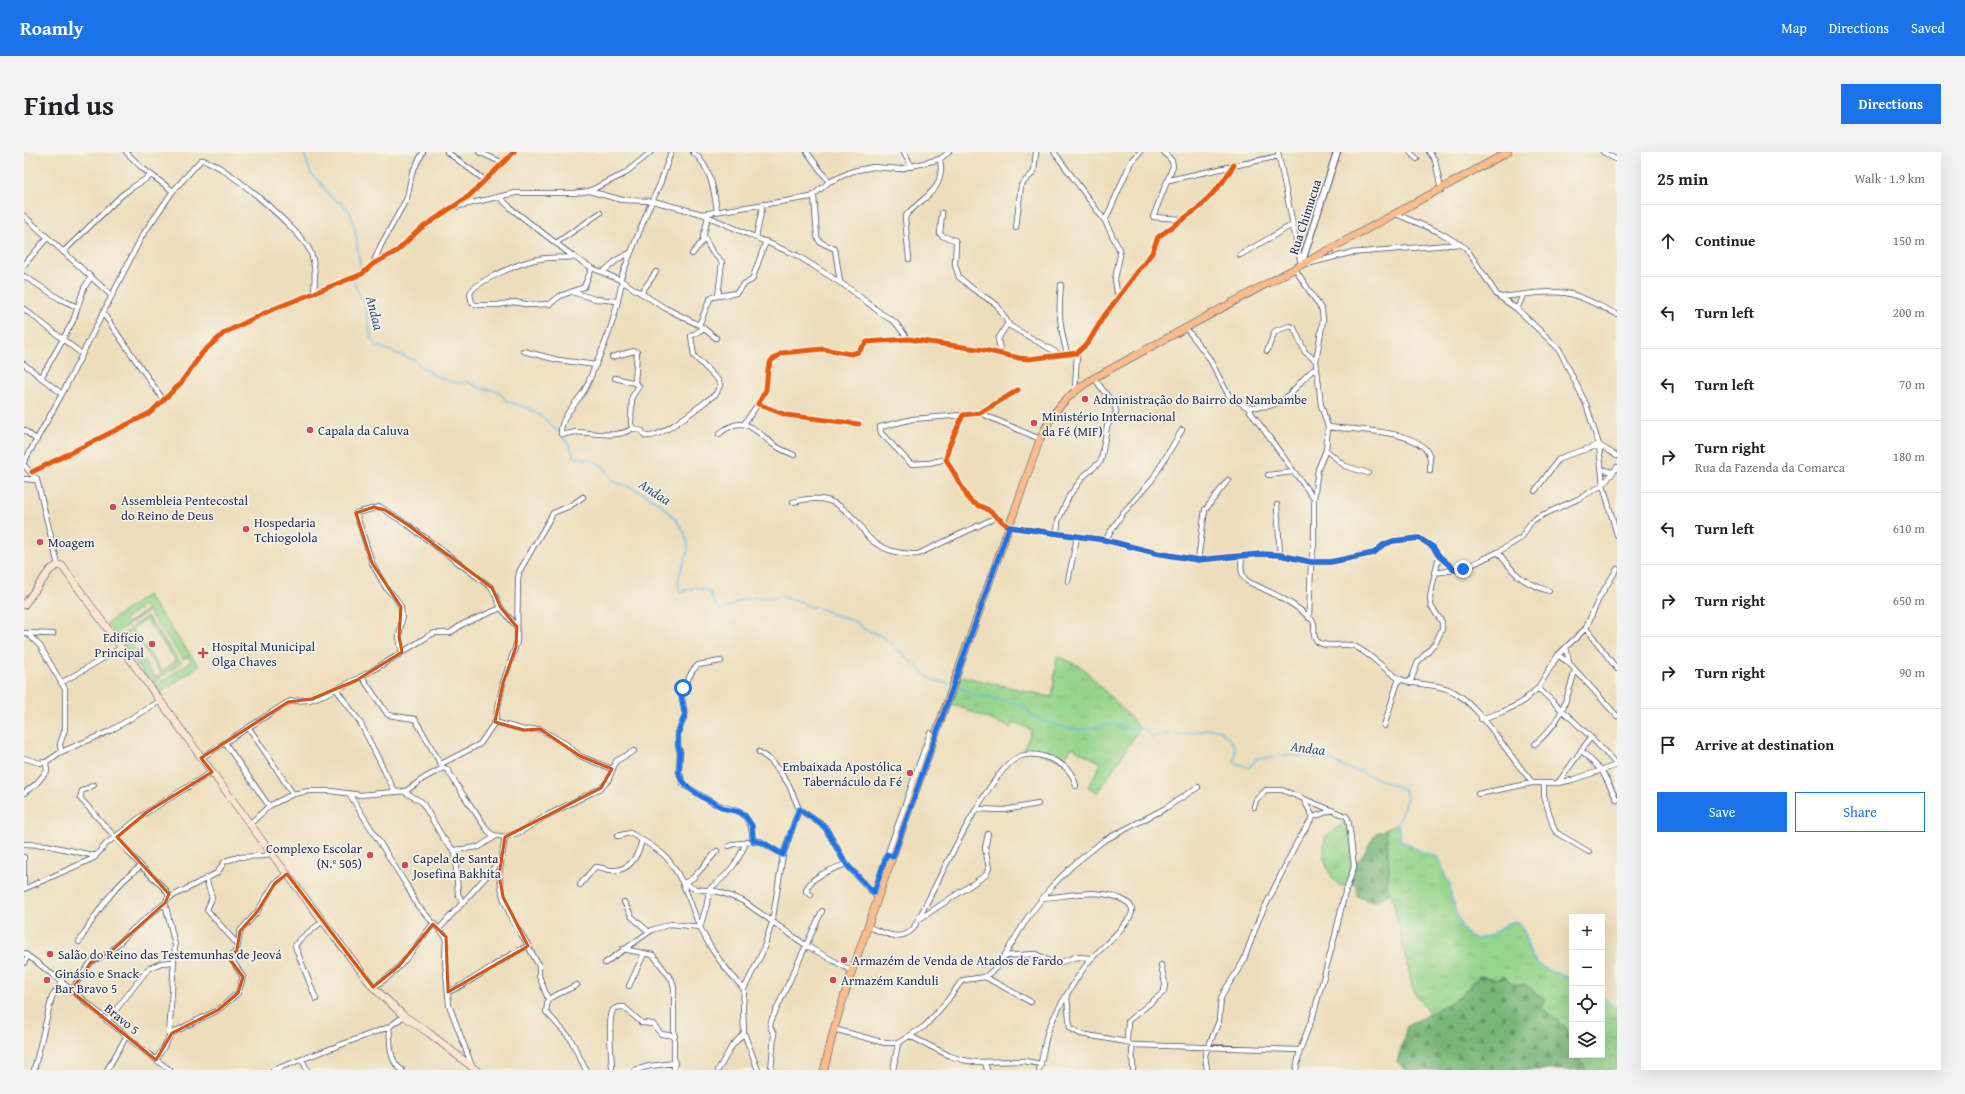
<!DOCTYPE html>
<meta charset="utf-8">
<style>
body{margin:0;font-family:"Gentium Book Plus",serif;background:#f2f2f2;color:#202124}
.controls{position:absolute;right:12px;bottom:12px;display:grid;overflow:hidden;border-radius:0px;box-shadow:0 4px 16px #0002}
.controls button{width:36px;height:36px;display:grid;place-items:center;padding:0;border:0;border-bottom:1px solid #e0e0e0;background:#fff;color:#202124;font:20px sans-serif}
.stop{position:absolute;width:12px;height:12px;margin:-9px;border:3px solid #1a73e8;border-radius:50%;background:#fff}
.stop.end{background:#1a73e8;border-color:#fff;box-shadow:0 1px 4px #0008}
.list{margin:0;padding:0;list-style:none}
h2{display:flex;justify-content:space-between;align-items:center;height:52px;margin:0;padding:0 16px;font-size:17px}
h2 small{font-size:13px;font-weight:400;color:#757577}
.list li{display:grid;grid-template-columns:26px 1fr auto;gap:12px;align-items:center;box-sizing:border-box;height:72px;padding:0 16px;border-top:1px solid #e0e0e0}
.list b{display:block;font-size:15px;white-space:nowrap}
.list p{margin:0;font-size:13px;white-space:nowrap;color:#757577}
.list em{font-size:13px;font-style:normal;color:#757577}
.actions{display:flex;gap:8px;padding:12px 16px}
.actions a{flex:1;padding:9px 0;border:1px solid #1a73e8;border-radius:0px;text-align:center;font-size:14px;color:#1a73e8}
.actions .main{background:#1a73e8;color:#fff}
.icon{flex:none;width:22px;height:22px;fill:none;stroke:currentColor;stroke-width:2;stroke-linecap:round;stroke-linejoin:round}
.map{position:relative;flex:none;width:1593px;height:918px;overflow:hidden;border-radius:0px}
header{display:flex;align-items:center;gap:24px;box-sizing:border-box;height:56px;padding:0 20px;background:#1a73e8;color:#fff}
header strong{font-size:19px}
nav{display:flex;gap:22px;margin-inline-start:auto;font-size:14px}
.intro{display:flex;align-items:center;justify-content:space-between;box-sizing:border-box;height:96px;padding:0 24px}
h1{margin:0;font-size:28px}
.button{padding:10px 18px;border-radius:0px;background:#1a73e8;color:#fff;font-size:14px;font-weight:700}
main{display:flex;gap:24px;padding:0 24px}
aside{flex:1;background:#fff;border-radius:0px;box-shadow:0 4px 16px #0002}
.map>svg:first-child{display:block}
.grass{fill:url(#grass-tufts);stroke:#588274}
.forest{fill:url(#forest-firs);stroke:#4a726a}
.garden{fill:#96d58b;stroke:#588274;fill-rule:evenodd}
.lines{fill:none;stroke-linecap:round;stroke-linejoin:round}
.stream{stroke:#6cbfe8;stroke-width:1.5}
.minor-casing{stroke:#3a496c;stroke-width:6}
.tertiary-casing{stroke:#3a496c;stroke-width:8}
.secondary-casing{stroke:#3a496c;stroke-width:8}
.primary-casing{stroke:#3a496c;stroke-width:8}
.minor{stroke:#fff;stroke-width:4.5}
.tertiary{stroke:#fff;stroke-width:6}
.secondary{stroke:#fde4d0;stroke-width:7}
.primary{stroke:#f9bc8a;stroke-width:7}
.cycleway-casing{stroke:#f7f3e8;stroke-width:8}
.cycleway{stroke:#e8590c;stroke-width:5}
.route{stroke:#1a73e8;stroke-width:5}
.marked{fill:none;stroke:#d45514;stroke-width:3;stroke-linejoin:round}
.poi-dot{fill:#d1495b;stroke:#f7f3e8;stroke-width:1.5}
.labels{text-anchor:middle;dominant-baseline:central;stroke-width:3.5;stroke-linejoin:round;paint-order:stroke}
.street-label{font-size:13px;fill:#1b2f5e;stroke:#f7f3e8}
.poi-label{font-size:13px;fill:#1b2f5e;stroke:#f7f3e8;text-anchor:start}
.water-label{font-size:14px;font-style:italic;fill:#2f5380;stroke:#f7f3e8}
</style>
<header>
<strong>Roamly</strong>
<nav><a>Map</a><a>Directions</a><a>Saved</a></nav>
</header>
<div class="intro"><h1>Find us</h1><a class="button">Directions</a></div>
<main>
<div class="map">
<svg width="1593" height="918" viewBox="0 0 1593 918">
<defs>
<pattern id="grass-tufts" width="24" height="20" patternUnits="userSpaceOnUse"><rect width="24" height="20" fill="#96d58b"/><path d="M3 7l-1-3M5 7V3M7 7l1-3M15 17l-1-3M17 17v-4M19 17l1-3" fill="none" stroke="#81b77a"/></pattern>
<pattern id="forest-firs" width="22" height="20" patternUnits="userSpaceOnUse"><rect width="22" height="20" fill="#78b677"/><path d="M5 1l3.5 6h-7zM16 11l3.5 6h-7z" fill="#629465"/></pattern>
</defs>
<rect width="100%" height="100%" fill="#f7f3e8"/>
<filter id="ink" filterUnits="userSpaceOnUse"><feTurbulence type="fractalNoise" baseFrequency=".025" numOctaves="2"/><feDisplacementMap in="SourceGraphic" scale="8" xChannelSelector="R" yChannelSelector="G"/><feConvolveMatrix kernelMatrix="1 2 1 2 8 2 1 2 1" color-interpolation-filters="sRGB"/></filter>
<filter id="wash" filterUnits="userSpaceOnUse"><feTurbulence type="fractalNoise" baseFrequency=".012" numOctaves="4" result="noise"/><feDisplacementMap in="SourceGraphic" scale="16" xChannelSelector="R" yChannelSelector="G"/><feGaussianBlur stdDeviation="0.9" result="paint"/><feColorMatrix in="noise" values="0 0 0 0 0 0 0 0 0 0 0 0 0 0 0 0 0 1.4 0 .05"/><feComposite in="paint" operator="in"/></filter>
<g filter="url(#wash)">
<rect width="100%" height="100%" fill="#eddebb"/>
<path class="grass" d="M1033,504L1058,515L1116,576L1074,641L1064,635L1077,611L1048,595L1039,609L1000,597L1008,578L991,570L987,576L928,552L937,524L1028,545Z
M1322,669L1331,711L1323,733L1316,734C1301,719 1298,706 1301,685Z
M1374,672L1377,689L1396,699L1412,704L1416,709L1422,726L1426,731L1427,745L1438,776L1445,784L1453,787L1467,783L1483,771H1494C1501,777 1502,786 1504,794C1509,816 1529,821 1548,826V895L1543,877L1517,855L1502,833L1488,832L1480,824L1473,827L1455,824L1436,845L1405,862L1389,838L1367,741L1363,735L1365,716L1362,677Z
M1578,844L1588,853L1593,855V918H1563L1552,903H1578Z"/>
<path class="forest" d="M1362,677L1365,716L1363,735L1367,741C1351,749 1349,752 1333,744V734L1328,731L1323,733L1331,711L1337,706L1352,681Z
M1455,824L1473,827L1480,824L1488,832L1502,833L1521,848L1517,855L1543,877L1548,903H1552L1563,918H1382L1373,910L1383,874L1436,845Z"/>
<path class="garden" d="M123,443L175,514L135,542L130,535L167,509L164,504L159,507L124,459L91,482L83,471ZM120,454L123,458L104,471L101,467Z
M123,464L157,511L139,524L118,495L120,493L138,519L152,509L122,467L108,477L117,489L115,490L105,477Z
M102,480H105L102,485L132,526L135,523L136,525V527L128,533L94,485Z"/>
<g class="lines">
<path class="stream" d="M277,0L280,2L287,22L297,31L304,42L312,49L318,51L327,61L331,77L336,114L331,123
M330,129L332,135L340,150L347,185L353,194L392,209L399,216L413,225L433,231L444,230L456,236L474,239L483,249L506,257L521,267L535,281
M538,284L546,294L550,305C565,309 570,305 582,318C585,322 587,323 588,329C598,332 608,335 617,340C636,350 670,377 663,402C659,415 651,427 656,440L672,435L686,440L691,454L695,457H700L718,448L732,445H759L776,449L783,454L795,456L808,462L832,470L840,477L860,485L908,528L926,532
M936,535L955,544L997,552L1012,567L1043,576L1056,578L1091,571L1105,577H1120L1128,585L1148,581L1159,583L1184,577H1195L1210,592L1211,600L1210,610L1225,616L1233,606H1245L1260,603L1304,607L1323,616L1337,620L1381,638L1383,645L1374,672L1377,689L1396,699L1412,704L1416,709L1422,726L1426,731L1427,745L1438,776L1445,784L1453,787L1467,783L1483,771H1494C1501,777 1502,786 1504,794C1509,816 1529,821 1548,827
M1578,844L1588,853L1593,855"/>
</g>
</g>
<g filter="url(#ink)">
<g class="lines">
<defs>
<path id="minor" d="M102,0L118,16L149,39
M423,0L462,29
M455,0L479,11
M669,0C687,15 690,38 693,59
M783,0L805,30
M880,0L888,15
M1030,0L1081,69L1095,97L1096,103L1091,127L1094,147
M1140,0L1148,9L1149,14L1129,65L1158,67
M1254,0L1277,112
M1386,0L1393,7
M1405,0L1411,8L1417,38
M1579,0L1593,8
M1145,28L1255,4
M565,39L598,48L629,49L678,62L787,45L805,30L829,19L849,15L876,17L916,7L925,0
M790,44L793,85L796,90L811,97L816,130
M475,45L489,58L550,105L568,116L596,128L641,156L675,173L692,186
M431,55L491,41H550L565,39L600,22L627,0
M918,61L916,82L918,84L931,88L932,90L931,113L935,125L949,137L973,153L986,174L1037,203
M678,62L774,104L826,137L858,162L871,170L884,187
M1372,62L1415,80L1442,96L1473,143L1493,157L1535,197L1562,252L1575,293L1579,333L1593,383
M0,64L88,144
M1081,69L1107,10L1116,0
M992,76L997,33L1010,20L1012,0
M679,83L688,100L698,110L694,144
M732,85L739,52
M532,91L576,61
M39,100L98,43L109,35L128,23
M668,102L678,90L684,65
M1216,103L1268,73
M550,105C537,106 523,105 510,108C497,111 449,130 446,142L448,151L451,153H474L490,150L506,153L526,152L536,144L560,135L568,116
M885,107L881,66L883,62C903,42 921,38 916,7
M349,112L357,93L383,46L388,21L399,0
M1283,112L1326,101L1436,92
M0,113L23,86
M1271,117L1298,158L1299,168L1292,209L1297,253L1304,275L1302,298L1294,317L1290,347V393L1287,410L1285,466
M579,120L594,107L606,101
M0,124L36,147L53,155
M596,128L624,58L636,32L647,0
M598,129C592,161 585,185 571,214C567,223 564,234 558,242C550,254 536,266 537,282C542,283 548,280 553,280C571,281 594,287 609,276L618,279L621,284C637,288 677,252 692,242L696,233L694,228L670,204L667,184L680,176
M1037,133C1034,161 1036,175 1043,202
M548,140L571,147L594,149
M617,141L632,120
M1477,145C1498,143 1521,138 1542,141C1560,144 1576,155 1593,162
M0,157L58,202
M1493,157L1499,143
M79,161L140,249
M675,173L686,147L689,145L712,141L720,132L728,128L742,89
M1162,176L1185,206L1205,244L1223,255L1290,347
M499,199L534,208L572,213
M1243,199L1251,179L1266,174L1270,176L1281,200L1292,209
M977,202L974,187L984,171
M588,205L610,199L613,200L611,231
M0,212L38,242
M17,226L49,169L60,136L67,125
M591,226L611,231L615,234L608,245L607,272L609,276
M1051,237L1053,201
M994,238L956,261L939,263L925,294L922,307L944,346L949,351L963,357L985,375L1081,388L1132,401L1174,408L1237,402L1256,403L1287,410H1307L1350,401L1359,393L1369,389L1395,386L1409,395L1415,404L1431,418
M1223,255C1231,255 1240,255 1248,253C1267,248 1277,225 1293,215
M956,261L1016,287
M720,272L734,252
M835,272L762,263L734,252L742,238L744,217L747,209L758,201L799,197L827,202L834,200L843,190L884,187L960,198L995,206L1005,207L1053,201L1064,191L1080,164L1128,101L1134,85L1176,55L1198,31L1210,13
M1304,275C1328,278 1395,277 1405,303C1407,308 1406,314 1406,319
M0,278L13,288
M695,282C720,261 729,277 750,293C756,297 763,300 770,303
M1302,298L1321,314L1344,321
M922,307L905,311L887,312L857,281L856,275L889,267L939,263
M0,310L38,242L118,84L149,39L177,8C197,8 278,80 286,99C292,113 291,127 290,142
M0,313L13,328L34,413
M1577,317L1588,320
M8,320L126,261L156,232L179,200L200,181L247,158L338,122L349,112L373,99L396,77L445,44L490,0
M1244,323L1269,320
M0,327L13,328
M1511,339L1534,308L1541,304L1575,293L1593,304
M769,350C799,342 814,348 834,371C838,376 841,382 845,386C858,398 877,403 894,402L973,365
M1253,353L1256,403
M1033,381L1034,369L1045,344L1060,324L1077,309L1083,274L1092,261L1091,254L1070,226
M1081,388L1099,361L1128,328L1158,278
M1474,400C1491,423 1496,429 1525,439
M1218,404C1217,414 1216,422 1223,429C1246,440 1270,450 1288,468C1294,474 1286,484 1294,490C1304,497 1319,490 1330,494C1346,501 1359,517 1374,526C1391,535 1413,530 1430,540C1454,553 1478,593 1495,614C1500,620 1504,624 1508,631
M1174,408L1181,358L1204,328
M1410,421L1439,417L1474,400L1497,386L1507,370L1514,365L1554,347L1579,333L1593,315
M1044,429L1053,385
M1562,476L1593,517
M0,481L29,482
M4,482L16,494L41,537V577L36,592L37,600
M1542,495L1545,511
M378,500L375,485L378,466L377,455L371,445L362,436L348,411L332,361L356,355L384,373L468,436L477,456L493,475
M1534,503L1545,511L1593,564
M697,509L674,513L669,518L657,540L661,563L654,581V593L656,600L655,619L659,632L665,636L689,651L716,660L721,664L727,674L729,689
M338,525L364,563L391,567L419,616L423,617L438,641L464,679L469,683L481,685L496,680L522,664L577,636L584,629L592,609L610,599
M37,531L97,496
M1386,531L1394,510L1412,490L1418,477V470L1407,454L1406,445L1415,404
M1514,536L1567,585L1593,613
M312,537L336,570L371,640
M1457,567L1478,560L1497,551L1514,536L1534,503L1562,476L1575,446L1593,417
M471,570L500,578L516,577L542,592L556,604L588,617
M1360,574L1375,526
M225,576L269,642
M201,591L245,654
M1511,592C1539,568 1541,551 1551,519
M1557,598L1578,619L1593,648
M735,600L746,608L756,620L765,633L775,657L801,675L822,712L854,746
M0,606L16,611L22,610L37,600L86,579L136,549
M177,606L264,550C272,548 281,549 289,547C331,531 368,507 406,483L411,481H426L439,472L477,456
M417,612L456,592L471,570L479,531L493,490L494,428L495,420L529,361L546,354L559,345
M1520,631V644L1530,677L1533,681L1565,700
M1534,631L1567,585
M379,639L398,650L419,686L431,700L434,742L439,751
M0,641L12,632L23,619L22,610
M1454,642L1508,631H1534L1548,628L1593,613
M326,643L383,734L393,753L422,785L421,809L425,853L448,914
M1280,648L1289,665
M1230,655L1232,648L1242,638H1258L1322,664L1324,667L1326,679L1330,715L1320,744L1311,784L1289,864L1276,898L1272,918
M953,657L980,658L1014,652
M226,672L245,654L269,642L285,639H307L336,643L382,639L400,626L419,616
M593,684L606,681C618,688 632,695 642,705C659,724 666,752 676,775C688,801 701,816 720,837L719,856L720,881L734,918
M481,685L475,723L479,745L488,768L501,788L515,814V824L524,847L522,860L546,886L562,918
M0,692L22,693L72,704
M705,694L710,692L736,689L759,703
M430,698L455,695L472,684
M0,705V736
M182,726L188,746L183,758L214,793
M662,730L666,735L672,737L696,740L719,749L783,794L828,819
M660,731L669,726L693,699
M556,733L571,715C577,714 581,718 587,718C606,720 614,704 618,688
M0,737L70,706L82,692L123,660L188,620
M850,741L906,581
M787,743L782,739C785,725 809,717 822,712
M143,747L193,721L201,709L215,705L240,704L247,701
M600,750L608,765L624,779
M141,751L151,793L145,884
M894,768L962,723L965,716L961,696L964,682
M844,775C859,780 875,791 889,777C909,743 964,615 997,604C1007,601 1018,603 1027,607C1040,613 1049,619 1052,634
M415,777L477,708
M55,790C72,761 90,733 117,714
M599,797L629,803L648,828L650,836V918
M0,801C51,837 95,882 146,918
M981,804L1012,802L1031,812L1052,805L1068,806
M0,811L4,804
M581,811L628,778L647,772L676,775L683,752L685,737C703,724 714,711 722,690
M961,825L1007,850
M605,834L620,802
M349,835C374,823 392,793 409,772
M720,837L738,801L748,771L759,703L775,657
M47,839L67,810L85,801L109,777L141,751L145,744L141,737L117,714L56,646L58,639L70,633
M424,840C453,828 476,806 504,794
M1043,846L1046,876L1057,882L1103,890L1108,893L1276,898
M292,847L271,794L275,788L299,769
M524,847L553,833
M83,869L124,817L137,811L149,810
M365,875C367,891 364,909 378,918
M810,877L861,891H874L901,874L923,849L936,831L940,828L961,825L974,814L1004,765L1028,734L1048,714L1079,689L1140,657L1174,635
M886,884L926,904L939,908L951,910L1000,909L1017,912
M1103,890L1104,869L1140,840L1141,831L1137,813
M1108,893L1109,918
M278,907L283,918
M132,908L148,881L194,858L214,841L219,825L206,805L213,798L216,779L233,760L251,731L263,722
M961,910L963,918
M10,918L28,845L38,829
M83,918L102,885
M249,918L365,875L380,864
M588,918C588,906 583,868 589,858C591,855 596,855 600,855L618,871L629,872L637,882L651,884
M611,918L626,914L651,911
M694,918L708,894L720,881
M747,918L750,883L746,874L747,869L798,759
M869,918L874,891
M1015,918C1019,905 1020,892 1024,879C1030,862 1056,819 1068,806C1076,797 1111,768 1108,757C1107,752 1102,749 1097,747C1073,736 1045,744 1019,746
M1183,918L1181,903L1195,869L1197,846L1201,838L1219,810L1235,767L1273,690L1289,665L1306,659"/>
<path id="tertiary" d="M1277,113L1313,0"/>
<path id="secondary" d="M0,453L26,418L34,413L38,414L247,701L349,835L380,864L405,881L452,918"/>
<path id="primary" d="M800,918L810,877L828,819L1016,287C1029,258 1043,243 1070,226L1484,0"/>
</defs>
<use href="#minor" class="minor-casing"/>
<use href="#tertiary" class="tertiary-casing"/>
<use href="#secondary" class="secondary-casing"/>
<use href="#primary" class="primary-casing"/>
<use href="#minor" class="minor"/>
<use href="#tertiary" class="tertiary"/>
<use href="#secondary" class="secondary"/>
<use href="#primary" class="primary"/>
<defs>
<path id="cycleway" d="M994,238L956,261L939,263L925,294L922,307L944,346L949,351L963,357L985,375L1081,388L1132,401L1174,408L1237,402L1256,403L1287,410H1307L1350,401L1359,393L1369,389L1395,386L1409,395L1415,404L1431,418
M835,272L762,263L734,252L742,238L744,217L747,209L758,201L799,197L827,202L834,200L843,190L884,187L960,198L995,206L1005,207L1053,201L1064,191L1080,164L1128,101L1134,85L1176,55L1198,31L1210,13
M8,320L126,261L156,232L179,200L200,181L247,158L338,122L349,112L373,99L396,77L445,44L490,0"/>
</defs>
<use href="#cycleway" class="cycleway-casing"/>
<use href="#cycleway" class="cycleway"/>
</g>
</g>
<g class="lines" filter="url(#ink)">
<path class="route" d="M659,536L657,543L661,563L654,581V593L656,600L655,620L657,627L665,636L680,646L702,657L716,660L721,664L728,674L729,689L738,690L759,703L775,657L801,675L822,712L850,741L863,702L869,705L985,375L1081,388L1132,401L1174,408L1237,402L1256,403L1287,410H1306L1350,401L1359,393L1369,389L1395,386L1409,395L1415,404L1431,418L1439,417"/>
</g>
<path class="marked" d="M350,355L361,358L384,373L468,436L477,456L493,475L492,495L479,531L471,570L500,578L516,577L556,604L588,617L577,636L481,685L475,723L479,745L504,794L424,840L422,785L409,772L375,814L349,835L263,722L251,731L233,760L216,779L213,798L205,806L219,825L214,841L194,858L148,881L132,908L47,839L67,810L85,801L141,751L145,742L93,685L123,660L188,620L177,606L264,550L288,547L333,528L378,500L375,485L377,455L348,411L332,361Z"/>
<g class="poi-dot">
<circle cx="1061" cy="247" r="4"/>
<circle cx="1010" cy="271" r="4"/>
<circle cx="286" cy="278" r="4"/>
<circle cx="89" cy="355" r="4"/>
<circle cx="222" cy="377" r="4"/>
<circle cx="16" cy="390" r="4"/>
<circle cx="128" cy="492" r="4"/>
<path d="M177 495h4v4h4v4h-4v4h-4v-4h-4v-4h4z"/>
<circle cx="886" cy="621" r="4"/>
<circle cx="346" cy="703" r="4"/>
<circle cx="381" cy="713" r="4"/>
<circle cx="26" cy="802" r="4"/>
<circle cx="820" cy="808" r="4"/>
<circle cx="23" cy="828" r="4"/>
<circle cx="809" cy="828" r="4"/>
</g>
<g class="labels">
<g class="street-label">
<text transform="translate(1281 65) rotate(-72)">Rua Chimucua</text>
<text transform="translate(98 867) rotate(39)">Bravo 5</text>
</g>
<g class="poi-label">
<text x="1069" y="247">Administração do Bairro do Nambambe</text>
<text x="1018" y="264">Ministério Internacional<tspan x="1018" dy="15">da Fé (MIF)</tspan></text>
<text x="294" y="278">Capala da Caluva</text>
<text x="97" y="348">Assembleia Pentecostal<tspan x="97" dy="15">do Reino de Deus</tspan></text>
<text x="230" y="370">Hospedaria<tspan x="230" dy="15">Tchiogolola</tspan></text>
<text x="24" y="390">Moagem</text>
<text x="120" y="485" text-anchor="end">Edifício<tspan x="120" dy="15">Principal</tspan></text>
<text x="188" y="494">Hospital Municipal<tspan x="188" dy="15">Olga Chaves</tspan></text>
<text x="878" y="614" text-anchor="end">Embaixada Apostólica<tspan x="878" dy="15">Tabernáculo da Fé</tspan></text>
<text x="338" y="696" text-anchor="end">Complexo Escolar<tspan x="338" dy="15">(N.º 505)</tspan></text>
<text x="389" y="706">Capela de Santa<tspan x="389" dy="15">Josefina Bakhita</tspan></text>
<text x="34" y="802">Salão do Reino das Testemunhas de Jeová</text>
<text x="828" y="808">Armazém de Venda de Atados de Fardo</text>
<text x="31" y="821">Ginásio e Snack<tspan x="31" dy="15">Bar Bravo 5</tspan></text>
<text x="817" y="828">Armazém Kanduli</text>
</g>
<g class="water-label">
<text transform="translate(351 161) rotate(76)">Andaa</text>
<text transform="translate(631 340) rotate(33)">Andaa</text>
<text transform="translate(1284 596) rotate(7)">Andaa</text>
</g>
</g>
</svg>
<div class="controls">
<button>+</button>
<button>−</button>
<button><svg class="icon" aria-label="locate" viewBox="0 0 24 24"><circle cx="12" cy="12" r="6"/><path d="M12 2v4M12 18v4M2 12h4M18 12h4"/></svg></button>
<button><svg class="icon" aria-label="layers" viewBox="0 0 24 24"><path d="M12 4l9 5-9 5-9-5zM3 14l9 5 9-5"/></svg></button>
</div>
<div class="stop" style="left:659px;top:536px"></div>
<div class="stop end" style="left:1439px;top:417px"></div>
</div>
<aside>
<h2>25 min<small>Walk · 1.9 km</small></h2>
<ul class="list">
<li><svg class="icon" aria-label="ahead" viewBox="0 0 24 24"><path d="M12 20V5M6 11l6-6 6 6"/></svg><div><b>Continue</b></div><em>150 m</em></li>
<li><svg class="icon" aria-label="left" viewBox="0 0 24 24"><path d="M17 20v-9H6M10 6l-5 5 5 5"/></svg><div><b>Turn left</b></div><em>200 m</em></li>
<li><svg class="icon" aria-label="left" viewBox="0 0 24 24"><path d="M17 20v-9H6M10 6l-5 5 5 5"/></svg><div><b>Turn left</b></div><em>70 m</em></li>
<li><svg class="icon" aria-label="right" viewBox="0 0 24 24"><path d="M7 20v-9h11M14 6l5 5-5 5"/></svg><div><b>Turn right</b><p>Rua da Fazenda da Comarca</p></div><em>180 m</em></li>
<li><svg class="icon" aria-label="left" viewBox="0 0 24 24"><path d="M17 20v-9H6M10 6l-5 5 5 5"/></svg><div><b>Turn left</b></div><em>610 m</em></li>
<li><svg class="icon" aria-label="right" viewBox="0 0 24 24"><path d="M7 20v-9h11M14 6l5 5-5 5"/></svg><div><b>Turn right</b></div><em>650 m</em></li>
<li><svg class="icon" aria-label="right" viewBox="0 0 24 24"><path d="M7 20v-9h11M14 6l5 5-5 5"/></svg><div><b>Turn right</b></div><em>90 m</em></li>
<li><svg class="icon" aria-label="arrive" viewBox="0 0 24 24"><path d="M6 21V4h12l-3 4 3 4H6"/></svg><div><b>Arrive at destination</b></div></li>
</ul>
<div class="actions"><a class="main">Save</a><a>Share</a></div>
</aside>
</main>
